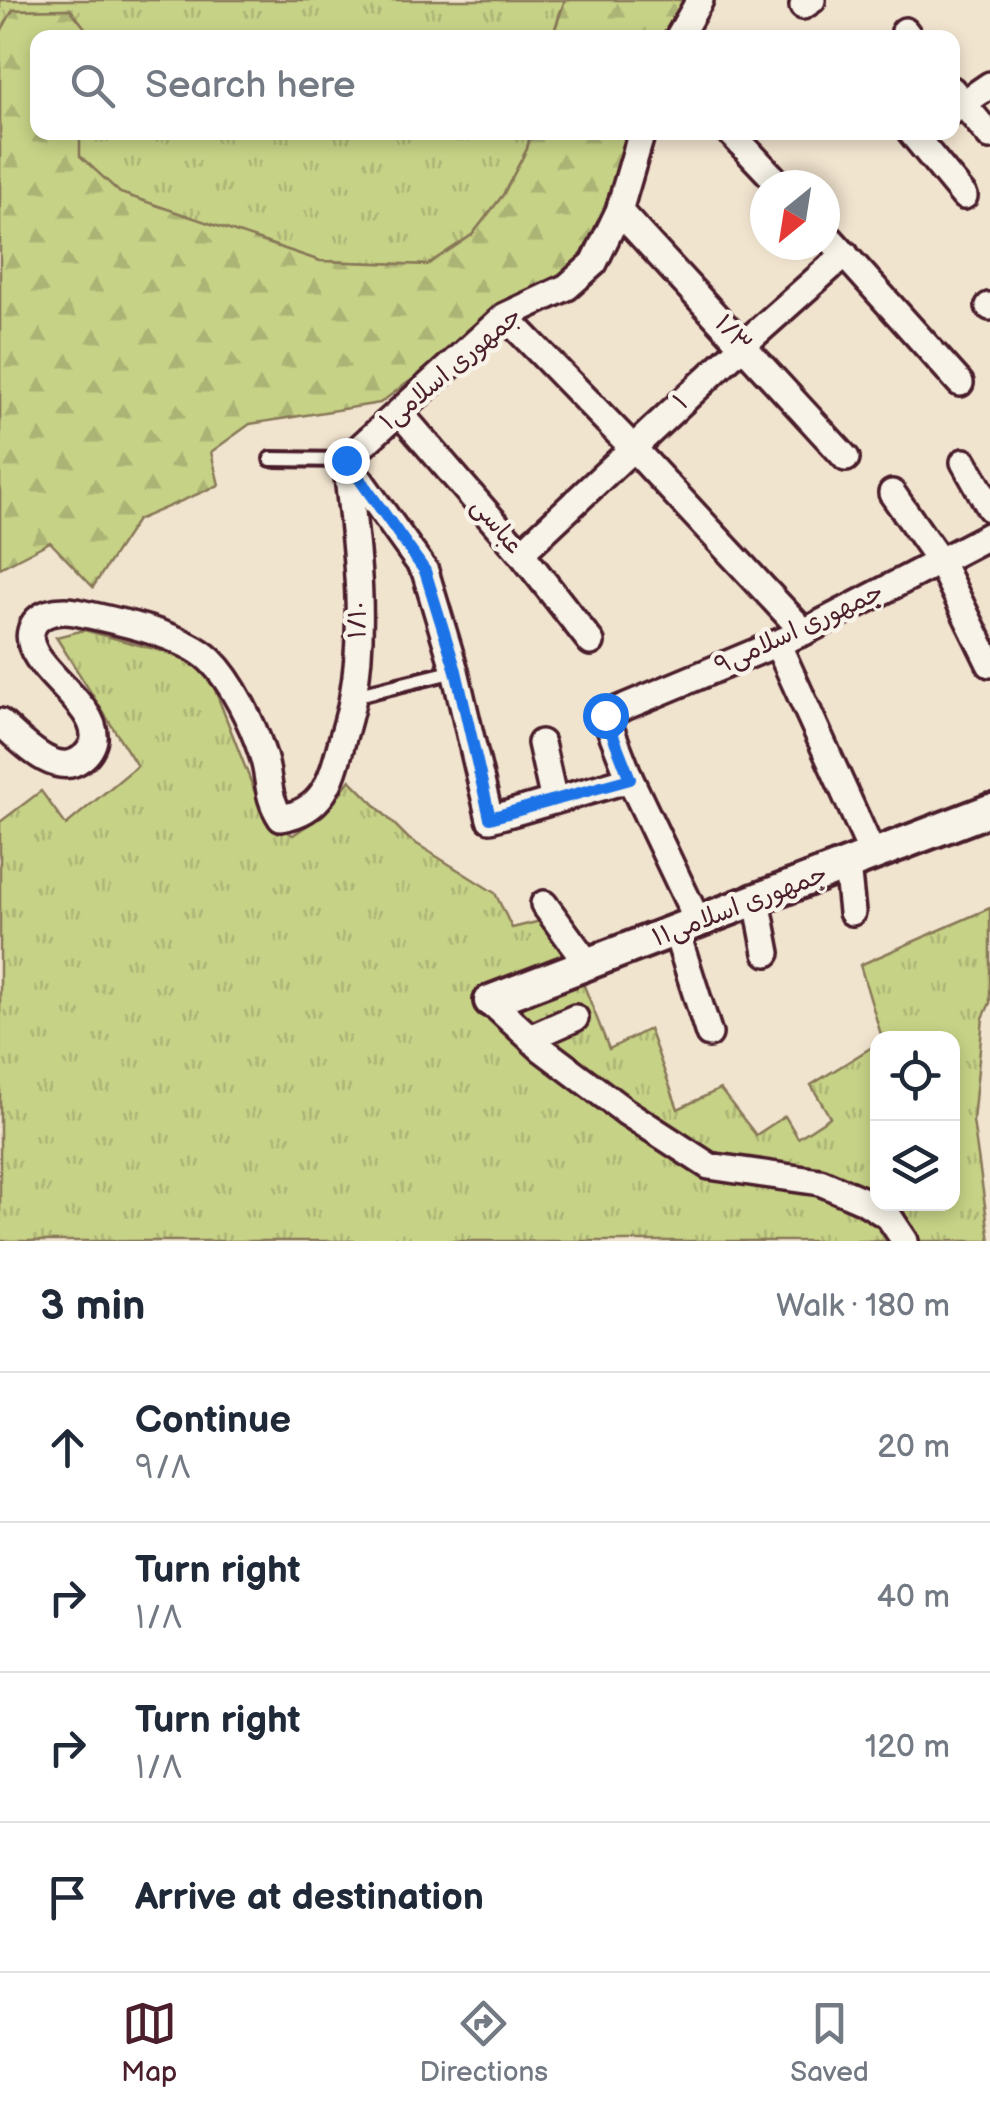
<!DOCTYPE html>
<meta charset="utf-8">
<style>
body{margin:0;font-family:"Balsamiq Sans","Playpen Sans Arabic",sans-serif;background:#f6f6f7;color:#1f2937}
.controls{position:absolute;right:30px;bottom:30px;display:grid;overflow:hidden;border-radius:20px;box-shadow:0 5px 15px #0003}
.controls button{width:90px;height:90px;display:grid;place-items:center;padding:0;border:0;border-bottom:2px solid #e0e1e3;background:#fff;color:#1f2937;font:50px sans-serif}
.compass{position:absolute;left:750px;top:170px;width:90px;height:90px;border-radius:50%;background:#fff;box-shadow:0 5px 15px #0003;rotate:210deg}
.stop{position:absolute;width:30px;height:30px;margin:-22px;border:8px solid #1a73e8;border-radius:50%;background:#fff}
.stop.end{background:#1a73e8;border-color:#fff;box-shadow:0 2px 10px #0008}
.list{margin:0;padding:0;list-style:none}
h2{display:flex;justify-content:space-between;align-items:center;height:130px;margin:0;padding:0 40px;font-size:42px}
h2 small{font-size:32px;font-weight:400;color:#747a83}
.list li{display:grid;grid-template-columns:65px 1fr auto;gap:30px;align-items:center;box-sizing:border-box;height:150px;padding:0 40px;border-top:2px solid #e0e1e3}
.list b{display:block;font-size:38px;white-space:nowrap}
.list p{margin:0;font-size:32px;white-space:nowrap;color:#747a83}
.list em{font-size:32px;font-style:normal;color:#747a83}
.icon{flex:none;width:55px;height:55px;fill:none;stroke:currentColor;stroke-width:2;stroke-linecap:round;stroke-linejoin:round}
.map{position:relative;flex:none;width:990px;height:1241px;overflow:hidden}
.search{position:absolute;background:#fff;box-shadow:0 5px 15px #0003;left:30px;right:30px;top:30px;height:110px;display:flex;align-items:center;gap:25px;box-sizing:border-box;padding:0 35px;border-radius:20px;color:#747a83;font-size:38px}
.sheet{height:730px;background:#fff}
nav{display:flex;justify-content:space-around;align-items:center;box-sizing:border-box;height:140px;border-top:2px solid #e0e1e3;background:#fff;font-size:28px;color:#747a83}
nav a{display:grid;justify-items:center;gap:5px}
nav .on{color:#4a1f2b}
.map>svg:first-child{display:block}
.grass{fill:url(#grass-tufts);stroke:#887858;stroke-width:2.5}
.forest{fill:url(#forest-firs);stroke:#887858;stroke-width:2.5}
.lines{fill:none;stroke-linecap:round;stroke-linejoin:round}
.service-casing{stroke:#4a1f2b;stroke-width:20}
.minor-casing{stroke:#4a1f2b;stroke-width:32}
.tertiary-casing{stroke:#4a1f2b;stroke-width:38}
.service{stroke:#f7f3e8;stroke-width:12}
.minor{stroke:#f7f3e8;stroke-width:25}
.tertiary{stroke:#f7f3e8;stroke-width:30}
.route{stroke:#1a73e8;stroke-width:12}
.labels{text-anchor:middle;dominant-baseline:central;stroke-width:9;stroke-linejoin:round;paint-order:stroke}
.street-label{font-size:25px;fill:#4a1f2b;stroke:#f7f3e8}
</style>
<div class="map">
<svg width="990" height="1241" viewBox="0 0 990 1241">
<defs>
<pattern id="grass-tufts" width="24" height="20" patternUnits="userSpaceOnUse" patternTransform="scale(2.5)"><rect width="24" height="20" fill="#c6d286"/><path d="M3 7l-1-3M5 7V3M7 7l1-3M15 17l-1-3M17 17v-4M19 17l1-3" fill="none" stroke="#acb474"/></pattern>
<pattern id="forest-firs" width="22" height="20" patternUnits="userSpaceOnUse" patternTransform="scale(2.5)"><rect width="22" height="20" fill="#c6d286"/><path d="M5 1l3.5 6h-7zM16 11l3.5 6h-7z" fill="#acb474"/></pattern>
</defs>
<rect width="100%" height="100%" fill="#f1e4cf"/>
<filter id="ink" filterUnits="userSpaceOnUse"><feTurbulence type="fractalNoise" baseFrequency=".01" numOctaves="2"/><feDisplacementMap in="SourceGraphic" scale="20" xChannelSelector="R" yChannelSelector="G"/><feConvolveMatrix kernelMatrix="1 2 1 2 8 2 1 2 1" color-interpolation-filters="sRGB"/></filter>
<g filter="url(#ink)">
<path class="grass" d="M0,0H565L552,37H92L70,9L13,10L0,33Z
M80,133H531L527,149L503,195L472,235L427,265L320,261L120,193L79,156Z
M84,630L187,658L212,682L265,818L293,835L324,814L350,780L409,839L495,893L512,928L557,917L609,1049L649,1029L678,1109L720,1089L756,1135L785,1116L798,1138L830,1117L811,1085L877,1044L878,1204H952V1038H882L860,965L990,908V1003L983,1018L973,1121L990,1241H0V822L41,791L66,825L137,766L56,637Z"/>
<path class="forest" d="M565,0H689L673,37L552,38Z
M70,9L92,37L38,38V132L80,133V156L120,193L320,261L427,265L472,235L503,195L527,149L531,133H645L602,256L516,303L380,403L250,424L211,452L219,485L137,520L93,587L50,542L0,568V33L13,10Z"/>
<g class="lines">
<defs>
<path id="service" d="M271,459L346,460
M354,696L455,671"/>
<path id="minor" d="M803,6L812,0
M905,31L910,38
M678,38L700,0
M952,90L990,136
M952,111L990,85
M730,132L780,185
M911,132L964,196
M619,211L846,458
M825,233L960,383
M989,306L990,307
M505,316L632,447L804,632
M399,412L521,553L591,642
M346,460L505,316L567,287L594,263L619,211L642,132
M347,462L425,571L455,671L490,819L630,779
M964,462L990,508
M892,493L939,560L990,664
M521,553L744,344L845,254
M777,643L873,855
M0,722C20,739 55,780 82,758C88,754 93,746 94,739C98,702 22,665 31,631C36,612 59,609 75,612C113,620 183,634 210,660C232,681 253,725 262,753C271,778 265,794 281,818C325,811 332,778 342,741C346,726 351,711 353,696C367,619 355,538 346,460
M541,743L554,801
M847,865L852,912
M757,900L767,953
M544,904L588,964
M698,922L630,779L605,715L804,632L990,535
M676,931L709,1034
M490,1001L542,1049L626,1112L709,1166L820,1182L862,1200L889,1217L905,1241
M530,1038L575,1018"/>
<path id="tertiary" d="M490,1001L990,810"/>
</defs>
<use href="#service" class="service-casing"/>
<use href="#minor" class="minor-casing"/>
<use href="#tertiary" class="tertiary-casing"/>
<use href="#service" class="service"/>
<use href="#minor" class="minor"/>
<use href="#tertiary" class="tertiary"/>
</g>
</g>
<g class="lines" filter="url(#ink)">
<path class="route" d="M346,460L425,571L456,671L490,818L630,779L605,715"/>
</g>
<g class="labels">
<g class="street-label">
<text transform="translate(733 334) rotate(47)">۱/۳</text>
<text transform="translate(451 369) rotate(-40)">جمهوری اسلامی۱</text>
<text transform="translate(681 402) rotate(-43)">۱</text>
<text transform="translate(497 526) rotate(50)">عباسی</text>
<text transform="translate(358 620) rotate(-89)">۱/۱۰</text>
<text transform="translate(799 629) rotate(-25)">جمهوری اسلامی۹</text>
<text transform="translate(740 906) rotate(-21)">جمهوری اسلامی۱۱</text>
</g>
</g>
</svg>
<div class="controls">
<button><svg class="icon" aria-label="locate" viewBox="0 0 24 24"><circle cx="12" cy="12" r="6"/><path d="M12 2v4M12 18v4M2 12h4M18 12h4"/></svg></button>
<button><svg class="icon" aria-label="layers" viewBox="0 0 24 24"><path d="M12 4l9 5-9 5-9-5zM3 14l9 5 9-5"/></svg></button>
</div>
<svg class="compass" viewBox="-18 -18 36 36"><path d="M0-13l5 13h-10z" fill="#e53935"/><path d="M0 13l5-13h-10z" fill="#747a83"/></svg>
<div class="stop" style="left:605px;top:715px"></div>
<div class="stop end" style="left:346px;top:460px"></div>
<div class="search"><svg class="icon" aria-label="search" viewBox="0 0 24 24"><circle cx="10" cy="10" r="6"/><path d="M15 15l6 6"/></svg>Search here</div>
</div>
<section class="sheet">
<h2>3 min<small>Walk · 180 m</small></h2>
<ul class="list">
<li><svg class="icon" aria-label="ahead" viewBox="0 0 24 24"><path d="M12 20V5M6 11l6-6 6 6"/></svg><div><b>Continue</b><p>۹/۸</p></div><em>20 m</em></li>
<li><svg class="icon" aria-label="right" viewBox="0 0 24 24"><path d="M7 20v-9h11M14 6l5 5-5 5"/></svg><div><b>Turn right</b><p>۱/۸</p></div><em>40 m</em></li>
<li><svg class="icon" aria-label="right" viewBox="0 0 24 24"><path d="M7 20v-9h11M14 6l5 5-5 5"/></svg><div><b>Turn right</b><p>۱/۸</p></div><em>120 m</em></li>
<li><svg class="icon" aria-label="arrive" viewBox="0 0 24 24"><path d="M6 21V4h12l-3 4 3 4H6"/></svg><div><b>Arrive at destination</b></div></li>
</ul>
</section>
<nav>
<a class="on"><svg class="icon" aria-label="map" viewBox="0 0 24 24"><path d="M3 6l6-2 6 2 6-2v14l-6 2-6-2-6 2zM9 4v14M15 6v14"/></svg>Map</a>
<a><svg class="icon" aria-label="directions" viewBox="0 0 24 24"><path d="M12 3l9 9-9 9-9-9zM9 14v-3h6M13 9l2 2-2 2"/></svg>Directions</a>
<a><svg class="icon" aria-label="saved" viewBox="0 0 24 24"><path d="M7 4h10v16l-5-4-5 4z"/></svg>Saved</a>
</nav>
